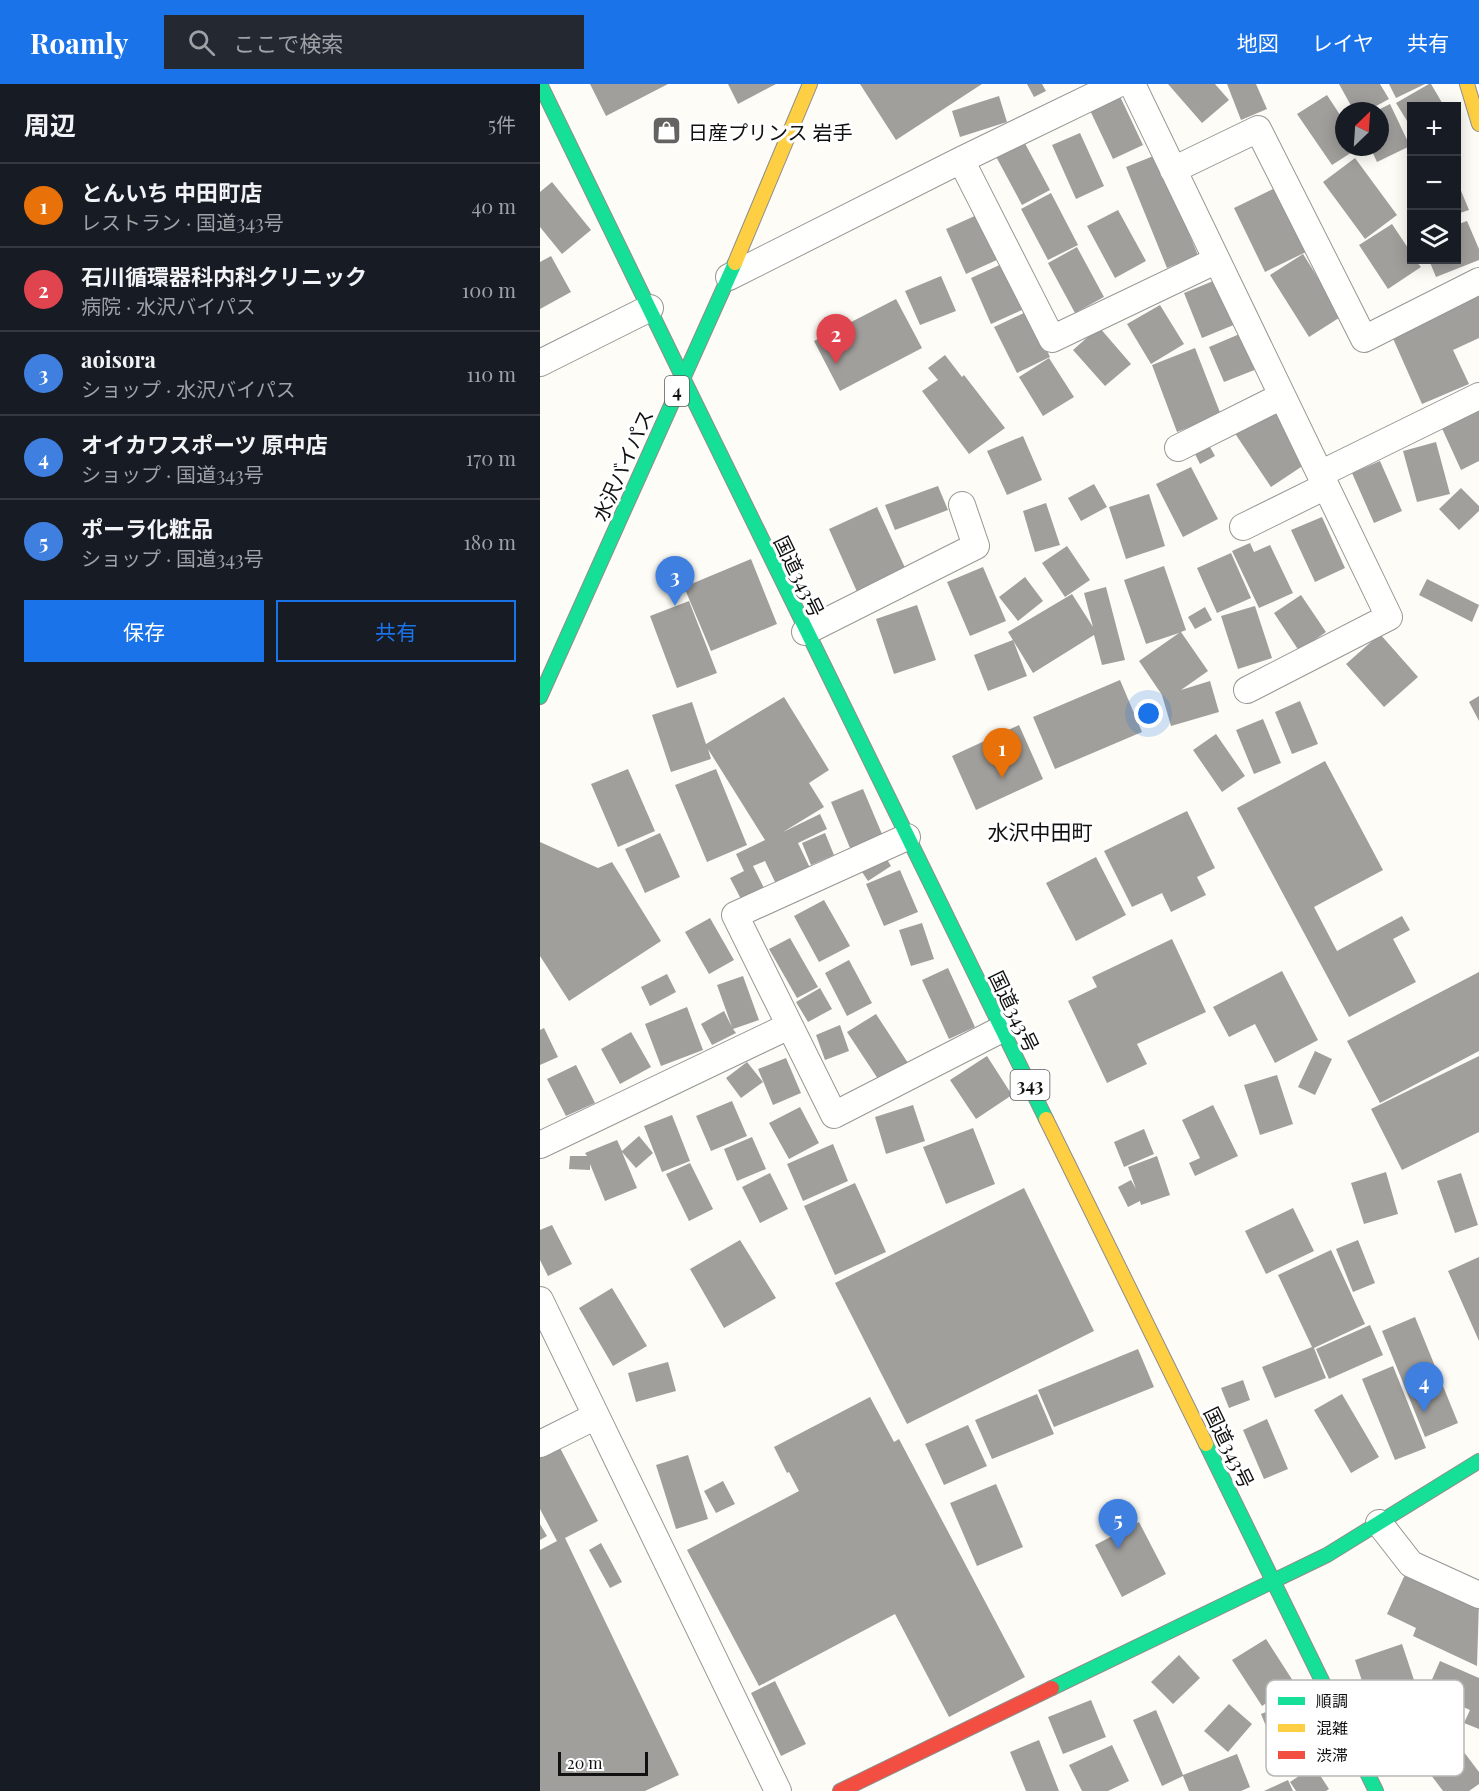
<!DOCTYPE html>
<html lang="ja">
<meta charset="utf-8">
<style>
body{margin:0;font-family:"Playfair Display","Noto Sans JP",serif;background:#242831;color:#f1f3f6}
.controls{position:absolute;right:18px;top:18px;display:grid;overflow:hidden;border-radius:0px;box-shadow:0 3px 15px #0003}
.controls button{width:54px;height:54px;display:grid;place-items:center;padding:0;border:0;border-bottom:2px solid #363941;background:#171b24;color:#f1f3f6;font:30px sans-serif}
.compass{position:absolute;left:795px;top:18px;width:54px;height:54px;border-radius:50%;background:#171b24;box-shadow:0 3px 15px #0003;rotate:25deg}
.scale{position:absolute;left:18px;bottom:15px;width:90px;box-sizing:border-box;padding-left:6px;border:3px solid #111;border-top:0;font-size:16px;line-height:21px;white-space:nowrap;color:#111;-webkit-text-stroke:4px #fff;paint-order:stroke}
.you{position:absolute;left:609px;top:630px;width:21px;height:21px;margin:-15px;border:4px solid #fff;border-radius:50%;background:#1a73e8;box-shadow:0 0 0 9px #1a73e833}
.badge{display:grid;place-items:center;width:39px;height:39px;border-radius:50%;background:#1a73e8;color:#fff;font-size:20px;font-weight:700}
.pin{position:absolute;translate:-50% -50px;filter:drop-shadow(0 2px 3px #0008)}
.pin::after{content:'';position:absolute;top:32px;width:21px;height:18px;background:inherit;clip-path:polygon(0 0,100% 0,50% 100%)}
.list{margin:0;padding:0;list-style:none}
h2{display:flex;justify-content:space-between;align-items:center;height:78px;margin:0;padding:0 24px;font-size:26px}
h2 small{font-size:20px;font-weight:400;color:#9ea1a6}
.list li{display:grid;grid-template-columns:39px 1fr auto;gap:18px;align-items:center;box-sizing:border-box;height:84px;padding:0 24px;border-top:2px solid #363941}
.list b{display:block;font-size:22px;white-space:nowrap}
.list p{margin:0;font-size:20px;white-space:nowrap;color:#9ea1a6}
.list em{font-size:20px;font-style:normal;color:#9ea1a6}
.actions{display:flex;gap:12px;padding:18px 24px}
.actions a{flex:1;padding:14px 0;border:2px solid #1a73e8;border-radius:0px;text-align:center;font-size:21px;color:#1a73e8}
.actions .main{background:#1a73e8;color:#fff}
.icon{flex:none;width:33px;height:33px;fill:none;stroke:currentColor;stroke-width:2;stroke-linecap:round;stroke-linejoin:round}
.map{position:relative;flex:none;width:939px;height:1707px;overflow:hidden}
header{display:flex;align-items:center;gap:36px;box-sizing:border-box;height:84px;padding:0 30px;background:#1a73e8;color:#fff}
header strong{font-size:28px}
nav{display:flex;gap:33px;margin-inline-start:auto;font-size:21px}
.search{width:420px;height:54px;background:#242831;display:flex;align-items:center;gap:15px;box-sizing:border-box;padding:0 21px;border-radius:0px;color:#9ea1a6;font-size:22px}
main{display:flex}
aside{flex:1;background:#171b24}
.map>svg:first-child{display:block}
.building{fill:#a19f9c}
.lines{fill:none;stroke-linecap:round;stroke-linejoin:round}
.street-casing{stroke:#979795;stroke-width:28}
.fast-casing{stroke:#8e8d8b;stroke-width:16}
.slow-casing{stroke:#8e8d8b;stroke-width:16}
.jam-casing{stroke:#8e8d8b;stroke-width:16}
.street{stroke:#fffffe;stroke-width:26}
.fast{stroke:#16e098;stroke-width:14}
.slow{stroke:#ffcf43;stroke-width:14}
.jam{stroke:#f24e42;stroke-width:14}
.labels{text-anchor:middle;dominant-baseline:central;stroke-width:6;stroke-linejoin:round;paint-order:stroke}
.shield{fill:#fff;stroke:#585858;stroke-width:1.5}
.shield-label{font-size:18px;font-weight:bold;fill:#111}
.poi-label{font-size:20px;fill:#111;stroke:#fff;text-anchor:start}
.street-label{font-size:20px;fill:#111;stroke:#fff}
.neighbourhood-label{font-size:21px;fill:#111;stroke:#fff}
.key{fill:#fff;stroke:#b8b8b8;stroke-width:1.5}
.key-label{font-size:16px;fill:#111}
</style>
<header>
<strong>Roamly</strong>
<div class="search"><svg class="icon" aria-label="search" viewBox="0 0 24 24"><circle cx="10" cy="10" r="6"/><path d="M15 15l6 6"/></svg>ここで検索</div>
<nav><a>地図</a><a>レイヤ</a><a>共有</a></nav>
</header>
<main>
<aside>
<h2>周辺<small>5件</small></h2>
<ul class="list">
<li><span class="badge" style="background:#e8710a">1</span><div><b>とんいち 中田町店</b><p>レストラン · 国道343号</p></div><em>40 m</em></li>
<li><span class="badge" style="background:#e0444e">2</span><div><b>石川循環器科内科クリニック</b><p>病院 · 水沢バイパス</p></div><em>100 m</em></li>
<li><span class="badge" style="background:#3f7fe0">3</span><div><b>aoisora</b><p>ショップ · 水沢バイパス</p></div><em>110 m</em></li>
<li><span class="badge" style="background:#3f7fe0">4</span><div><b>オイカワスポーツ 原中店</b><p>ショップ · 国道343号</p></div><em>170 m</em></li>
<li><span class="badge" style="background:#3f7fe0">5</span><div><b>ポーラ化粧品</b><p>ショップ · 国道343号</p></div><em>180 m</em></li>
</ul>
<div class="actions"><a class="main">保存</a><a>共有</a></div>
</aside>
<div class="map">
<svg width="939" height="1707" viewBox="0 0 939 1707">
<rect width="100%" height="100%" fill="#fdfcf7"/>
<path class="building" d="M50,0H128L66,32Z
M188,0H236L198,20Z
M320,0H442L356,56Z
M487,0H502L506,7L494,13Z
M628,0H675L689,16L662,39Z
M687,0H716L727,25L701,36Z
M799,0H840L849,15L827,27H814Z
M849,0H885L856,14Z
M889,0H891L904,22H872V45L856,19Z
M577,6L603,61L573,75L547,20Z
M787,11L804,37V63H820L792,81L757,30Z
M459,12L467,38L420,53L412,27Z
M850,20L870,62L837,78L830,63H840V27H836Z
M540,49L564,102L536,115L512,61Z
M481,52L510,106L482,121L453,67Z
M616,71L658,171L627,184L586,83Z
M815,74L857,131L825,155L783,98Z
M917,97L929,126L917,130Z
M12,98L51,146L22,170L0,143V108Z
M735,104L766,168L725,188L694,124Z
M511,109L538,161L508,176L481,125Z
M578,126L606,177L575,194L547,142Z
M439,130L459,175L426,190L406,145Z
M927,137L939,165V176L896,193L889,176H916V141Z
M852,140L872,170V176H875L881,183L848,205L819,161Z
M537,163L564,213L535,229L508,179Z
M763,170L802,232L769,253L730,191Z
M11,172L31,208L0,225V178Z
M464,179L484,225L451,240L431,194Z
M401,192L416,227L380,241L365,207Z
M678,195L696,240L662,254L644,209Z
M939,211V254L913,266L929,300L882,320L851,250Z
M356,215L382,264L300,307L274,257Z
M620,221L644,260L611,280L587,240Z
M488,227L510,273L477,289L454,243Z
M559,243L591,280L565,302L533,266Z
M702,249L717,285L684,298L669,263Z
M655,264L681,331L637,348L612,281Z
M405,271L422,293L424,291L465,344L429,370L382,307L398,296L388,284Z
M509,274L534,313L503,332L479,293Z
M732,322L770,377L731,403L694,348Z
M939,322V377L921,386L900,340Z
M483,352L502,396L467,411L447,367Z
M664,352L675,372L660,380L650,360Z
M896,358L910,410L877,418L863,367Z
M840,377L862,427L834,439L812,389Z
M651,383L678,435L643,453L616,400Z
M554,400L567,423L541,437L528,414Z
M398,402L408,426L355,446L345,421Z
M921,404L939,422V427L919,446L899,425Z
M609,410L625,462L586,475L569,423Z
M506,419L520,461L495,468L483,427Z
M337,423L367,488L318,510L289,445Z
M782,433L805,484L775,498L751,446Z
M710,459L714,468L730,461L753,509L719,524L692,467Z
M527,462L550,496L525,513L502,479Z
M691,469L711,514L677,529L657,484Z
M211,475L237,540L171,567L144,503Z
M624,482L646,546L641,548L668,587L641,606L670,597L679,628L631,642L622,611L599,577L639,549L606,560L584,496Z
M443,483L466,537L430,552L407,498Z
M485,493L503,517L478,537L459,513Z
M887,495L939,521L932,538L879,511Z
M566,503L585,576L562,581L554,551L493,589L468,548L532,510L553,543L544,509Z
M761,511L786,548L759,567L734,529Z
M149,517L177,589L137,604L110,532Z
M377,521L396,576L354,590L336,535Z
M715,522L732,574L698,585L681,532Z
M665,523L672,536L655,545L648,533Z
M840,550L878,593L844,623L806,580Z
M473,556L487,592L448,607L434,571Z
M580,596L602,648L515,685L493,633Z
M939,612V637L929,618Z
M244,613L289,686L269,699L284,723L243,748L280,730L287,745L258,759L270,784L236,800L225,777L213,782L224,804L201,815L190,794L204,787L196,770L225,756L168,665L171,675L131,688L112,631L152,618L166,660Z
M760,617L778,660L752,670L735,628Z
M723,635L741,679L714,690L696,646Z
M479,641L503,695L436,726L412,672Z
M676,650L705,692L682,708L653,666Z
M785,677L843,786L774,823L797,867L862,832L870,846L853,855L876,898L809,933L697,724Z
M88,685L115,747L78,763L51,700Z
M176,685L207,761L167,778L135,701Z
M323,705L342,750L310,764L291,718Z
M647,727L675,784L657,793L666,811L631,828L622,809L592,823L564,767Z
M120,749L140,793L105,809L85,765Z
M285,749L294,771L271,781L262,759Z
M0,758L58,784L72,778L121,857L29,917L0,872Z
M340,764L351,782L328,797L316,779Z
M556,773L586,831L536,857L506,799Z
M360,786L378,828L344,842L326,800Z
M284,816L310,862L279,878L254,832Z
M170,834L194,876L169,890L145,848Z
M382,839L394,875L371,882L359,846Z
M250,854L278,903L257,914L229,865Z
M632,855L666,928L597,960L607,980L567,999L528,917L557,903L552,893Z
M309,876L332,919L307,932L285,889Z
M408,884L435,943L409,955L382,896Z
M742,887L778,956L735,979L715,940L689,953L673,923Z
M939,888V967L840,1019L807,957Z
M127,890L136,908L110,922L101,903Z
M203,892L219,936L193,945L196,949L172,961L161,940L184,927L192,943L177,901Z
M280,904L292,925L268,938L256,918Z
M147,923L163,966L121,982L105,940Z
M336,930L368,979L340,998L307,948Z
M300,941L309,967L285,976L276,951Z
M4,944L18,973L0,981V946Z
M91,948L111,983L80,1000L61,965Z
M775,967L792,975L775,1011L758,1003Z
M447,972L472,1011L436,1035L410,996Z
M939,972V1048L862,1086L831,1025Z
M246,974L261,1009L233,1021L218,985Z
M207,978L223,998L201,1014L186,994Z
M36,981L55,1019L26,1032L7,995Z
M737,991L753,1040L720,1051L704,1001Z
M192,1017L207,1052L171,1067L156,1032Z
M373,1021L385,1057L346,1070L335,1033Z
M673,1021L698,1072L655,1092L649,1079L660,1074L642,1036Z
M260,1023L279,1059L249,1075L229,1039Z
M132,1031L150,1077L122,1088L104,1042Z
M433,1044L455,1100L406,1120L383,1063Z
M604,1045L614,1070L584,1083L574,1058Z
M99,1052L113,1069L96,1084L82,1068L97,1104L65,1117L50,1080V1086L29,1085L30,1072H47L45,1069L77,1056L82,1067Z
M212,1053L226,1085L197,1097L184,1065Z
M293,1060L308,1097L263,1117L247,1080Z
M617,1072L630,1111L601,1121L600,1117L588,1123L578,1103L591,1096L596,1105L588,1083Z
M150,1079L173,1125L149,1137L126,1090Z
M846,1088L858,1130L824,1140L811,1099Z
M230,1089L248,1125L220,1139L202,1103Z
M921,1089L938,1141L915,1149L897,1097Z
M315,1099L346,1168L295,1191L264,1122Z
M484,1104L554,1247L367,1340L295,1199Z
M753,1124L774,1167L726,1190L705,1147Z
M12,1141L32,1180L8,1192L0,1176V1146Z
M200,1156L236,1214L184,1244L150,1185Z
M818,1156L835,1199L813,1208L796,1165Z
M791,1166L825,1240L774,1264L786,1294L735,1314L722,1283L772,1263L738,1191Z
M939,1173V1257L908,1187Z
M72,1204L107,1262L73,1282L39,1224Z
M875,1233L918,1339L885,1353L842,1247Z
M830,1241L843,1271L789,1295L776,1265Z
M598,1265L614,1303L514,1343L498,1306Z
M128,1278L136,1307L96,1318L88,1289Z
M853,1282L886,1364L855,1376L822,1295Z
M703,1296L710,1316L689,1324L681,1304Z
M497,1310L514,1350L452,1375L435,1336Z
M802,1310L839,1373L811,1389L774,1326Z
M330,1313L354,1358L359,1355L485,1593L409,1633L355,1530L219,1602L147,1466L259,1407L249,1388L247,1389L234,1363Z
M727,1335L748,1385L724,1395L703,1346Z
M428,1341L447,1382L404,1401L385,1360Z
M18,1360L58,1437L25,1454L139,1691L105,1707H0V1466L17,1457L0,1425V1369Z
M148,1371L168,1435L136,1445L116,1381Z
M183,1397L195,1420L176,1429L164,1407Z
M456,1400L483,1463L437,1482L410,1419Z
M599,1438L626,1490L582,1513L555,1461Z
M0,1440L7,1452L0,1456Z
M61,1459L82,1498L70,1504L49,1466Z
M868,1484L939,1517L937,1582L873,1552L876,1544L847,1530Z
M726,1555L755,1600L722,1622L692,1576Z
M862,1560L874,1596L827,1612L815,1576Z
M639,1571L660,1594L633,1620L611,1598Z
M900,1577L939,1594V1645L924,1639L930,1626L887,1607Z
M235,1597L266,1660L241,1672L211,1609Z
M762,1613L784,1667L743,1684L721,1630Z
M551,1616L566,1653L523,1670L508,1633Z
M689,1620L712,1640L688,1668L664,1647Z
M616,1626L643,1691L697,1670L710,1703L701,1707H649L643,1692L622,1702L593,1636Z
M905,1643L939,1688V1700L929,1707H903L873,1667Z
M499,1656L519,1707H486L470,1668Z
M572,1661L589,1697L568,1707H542L529,1681Z
M774,1682L789,1705L786,1707H756L750,1698Z
M748,1696L753,1707H724Z"/>
<g class="lines">
<defs>
<path id="street" d="M592,0L849,533L707,606
M421,76L512,255L677,176
M633,86L718,45L824,255L939,197
M189,193L421,76L578,0
M0,279L110,224
M638,364L742,312
M780,390L939,312
M703,443L786,402
M265,548L436,462L422,421
M367,753L195,831L294,1031L462,945
M0,1061L249,942
M0,1216L238,1707
M0,1360L56,1332
M839,1439L871,1480L939,1511"/>
<path id="fast" d="M0,0L143,294
M143,294L506,1035
M0,613L195,179
M666,1360L836,1707
M512,1604L787,1471L939,1377"/>
<path id="slow" d="M927,0L939,40
M195,179L270,0
M506,1035L666,1360"/>
<path id="jam" d="M300,1707L512,1604"/>
</defs>
<use href="#street" class="street-casing"/>
<use href="#fast" class="fast-casing"/>
<use href="#slow" class="slow-casing"/>
<use href="#jam" class="jam-casing"/>
<use href="#street" class="street"/>
<use href="#fast" class="fast"/>
<use href="#slow" class="slow"/>
<use href="#jam" class="jam"/>
</g>
<defs>
<symbol id="shop-square" viewBox="-11 -11 22 22"><rect x="-9" y="-9" width="18" height="18" rx="4" fill="#646362" stroke="#fff"/><path d="M-5-2.5h2.3a2.7 3.5 0 0 1 5.4 0H5L5.5 6h-11ZM-1.5-2.5h3a1.5 2.3 0 0 0-3 0Z" fill="#fff"/></symbol>
</defs>
<g fill-rule="evenodd">
<use href="#shop-square" x="110" y="30" width="33" height="33"/>
</g>
<g class="labels">
<g class="shield">
<rect x="125" y="292" width="24" height="30" rx="4.5"/>
<rect x="470.5" y="986" width="39" height="30" rx="4.5"/>
</g>
<g class="shield-label">
<text x="137" y="307">4</text>
<text x="490" y="1001">343</text>
</g>
<g class="poi-label">
<text x="148" y="47">日産プリンス 岩手</text>
</g>
<g class="street-label">
<text transform="translate(82 381) rotate(-66)">水沢バイパス</text>
<text transform="translate(260 492) rotate(64)">国道343号</text>
<text transform="translate(475 927) rotate(64)">国道343号</text>
<text transform="translate(690 1363) rotate(64)">国道343号</text>
</g>
<g class="neighbourhood-label">
<text x="500" y="747">水沢中田町</text>
</g>
</g>
<rect x="726" y="1596" width="198" height="96" rx="9" class="key"/>
<rect x="738" y="1613" width="27" height="8" fill="#16e098"/>
<rect x="738" y="1640" width="27" height="8" fill="#ffcf43"/>
<rect x="738" y="1667" width="27" height="8" fill="#f24e42"/>
<g class="key-label">
<text x="776" y="1623">順調</text>
<text x="776" y="1650">混雑</text>
<text x="776" y="1677">渋滞</text>
</g>
</svg>
<div class="controls">
<button>+</button>
<button>−</button>
<button><svg class="icon" aria-label="layers" viewBox="0 0 24 24"><path d="M12 4l9 5-9 5-9-5zM3 14l9 5 9-5"/></svg></button>
</div>
<svg class="compass" viewBox="-18 -18 36 36"><path d="M0-13l5 13h-10z" fill="#e53935"/><path d="M0 13l5-13h-10z" fill="#9ea1a6"/></svg>
<div class="scale">20 m</div>
<div class="you"></div>
<div class="pin badge" style="left:462px;top:694px;background:#e8710a">1</div>
<div class="pin badge" style="left:296px;top:280px;background:#e0444e">2</div>
<div class="pin badge" style="left:135px;top:522px;background:#3f7fe0">3</div>
<div class="pin badge" style="left:884px;top:1328px;background:#3f7fe0">4</div>
<div class="pin badge" style="left:578px;top:1465px;background:#3f7fe0">5</div>
</div>
</main>
